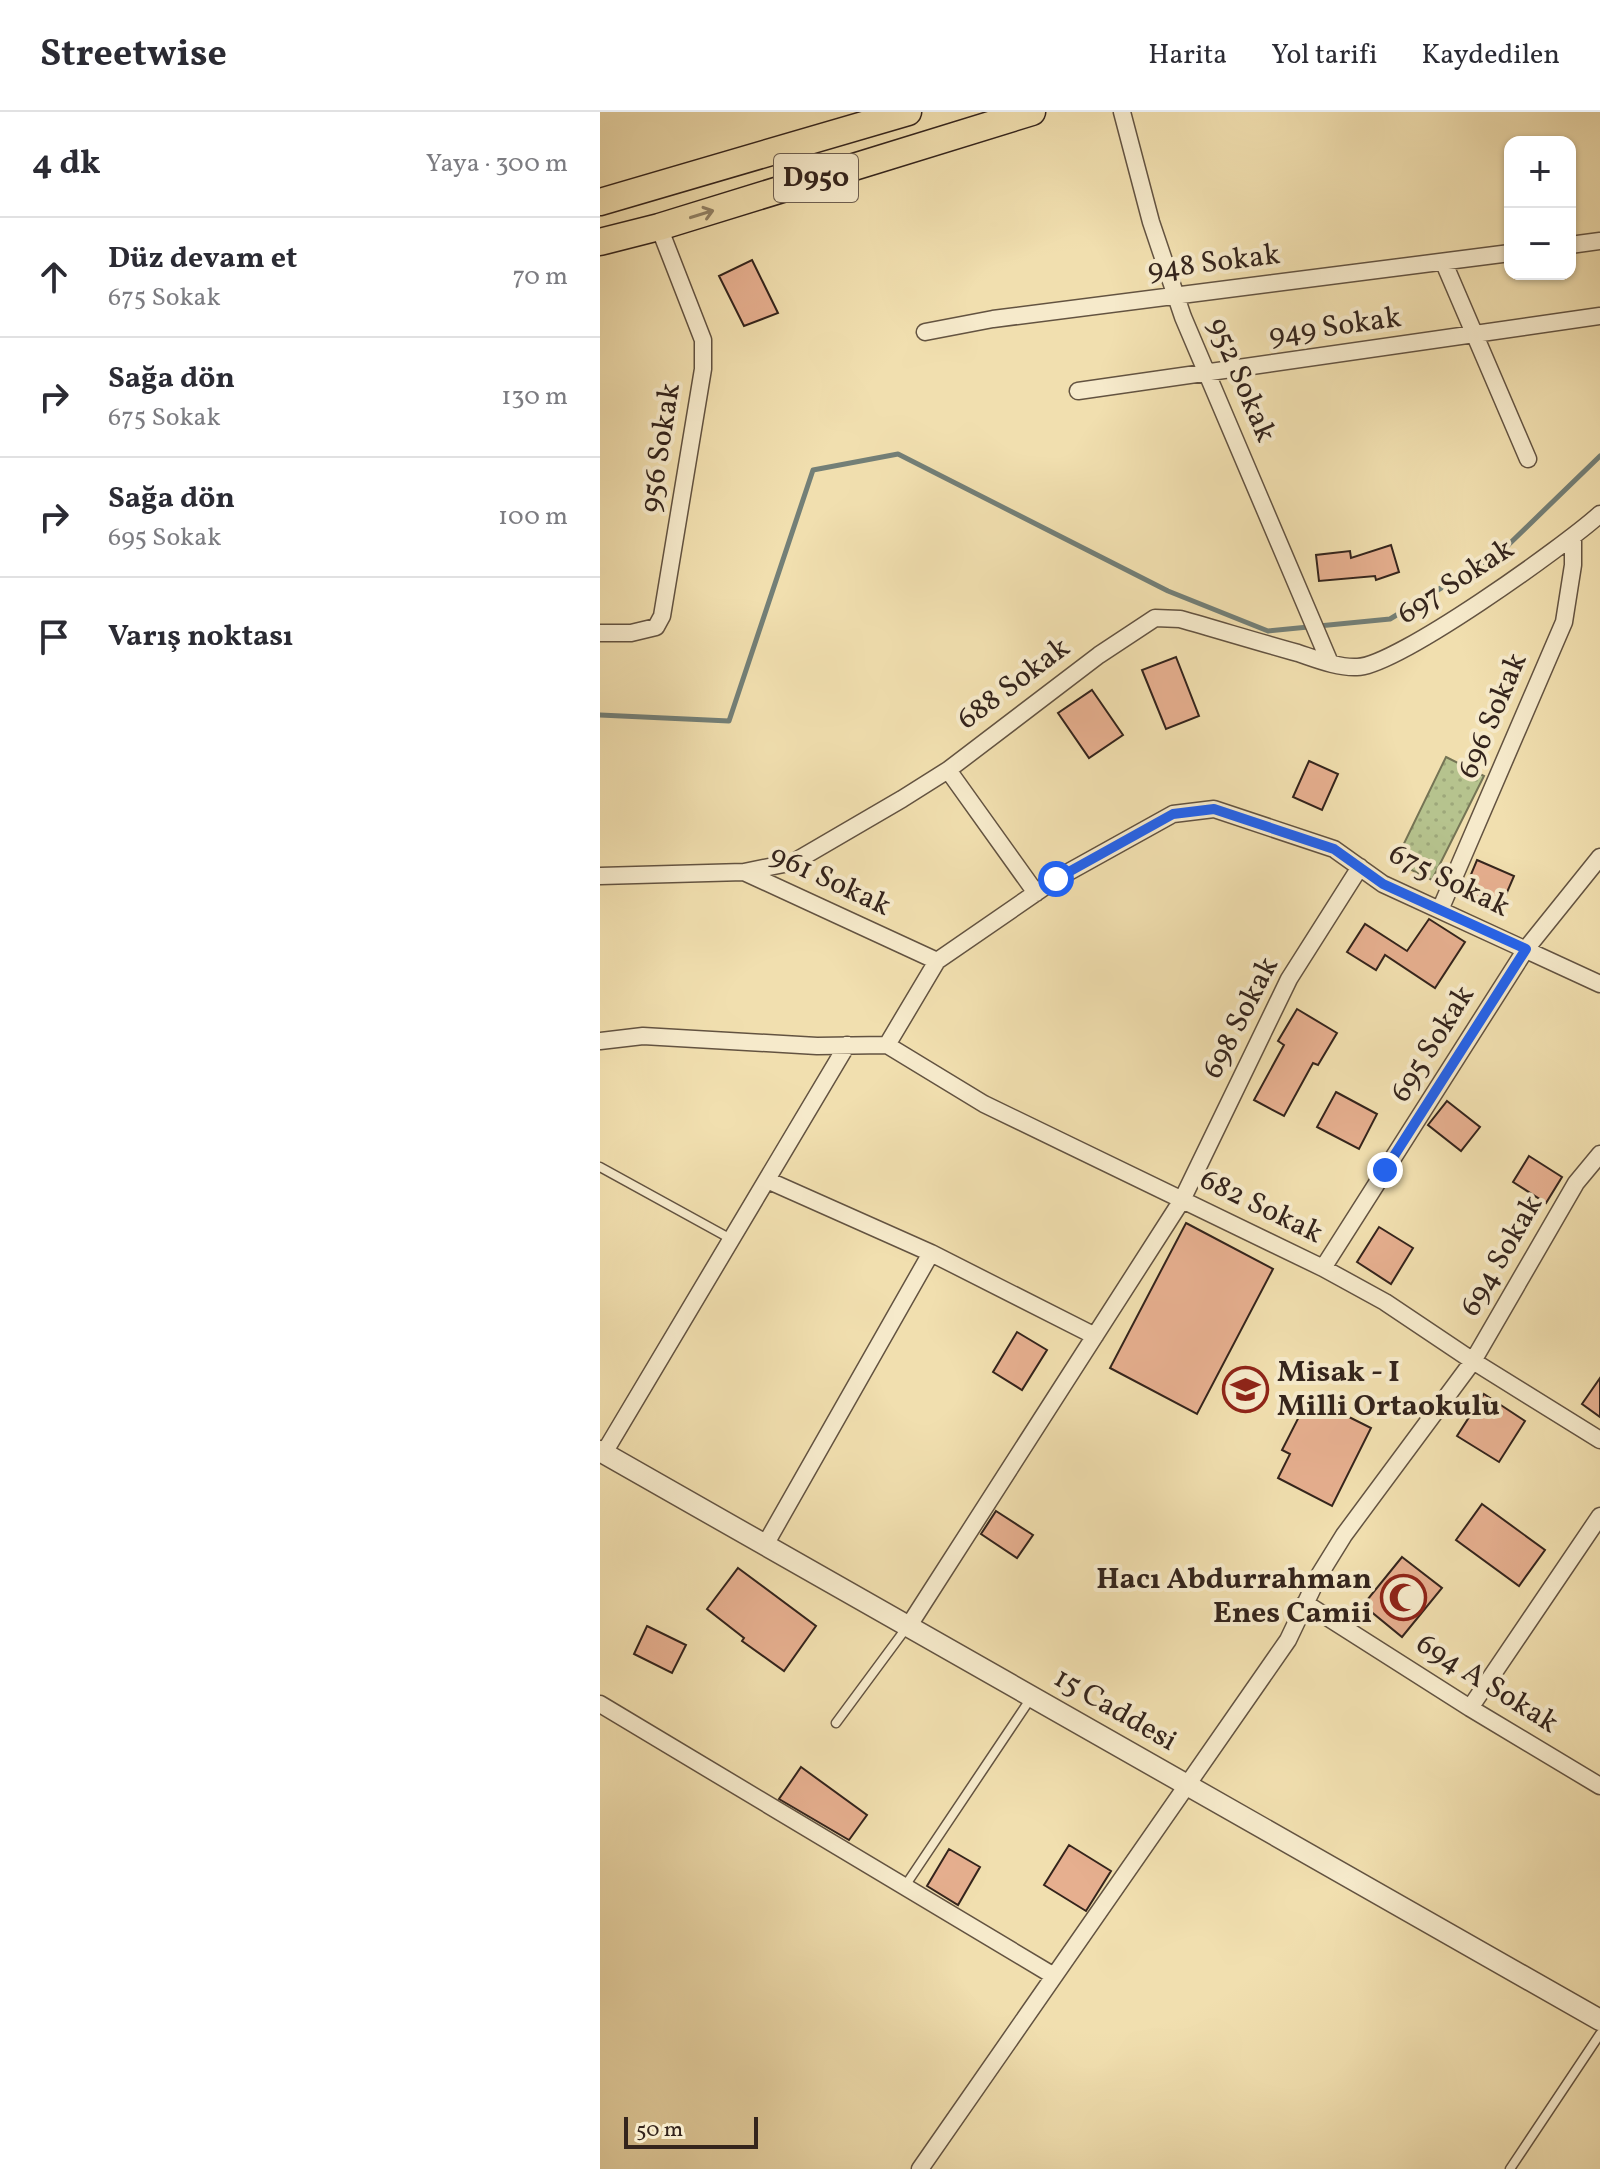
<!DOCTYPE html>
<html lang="tr">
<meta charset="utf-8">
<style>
body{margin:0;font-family:Vollkorn,serif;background:#f2f2f3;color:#2b2b33}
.controls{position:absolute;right:24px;top:24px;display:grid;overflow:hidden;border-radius:16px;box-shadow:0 2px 6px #0004}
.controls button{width:72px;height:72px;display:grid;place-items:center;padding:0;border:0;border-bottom:2px solid #e1e1e2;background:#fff;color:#2b2b33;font:40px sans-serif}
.scale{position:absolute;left:24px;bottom:20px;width:134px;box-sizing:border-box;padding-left:8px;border:4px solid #34241c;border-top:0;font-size:22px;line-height:28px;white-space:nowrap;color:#34241c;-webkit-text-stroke:6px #f6eacb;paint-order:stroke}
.stop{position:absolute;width:24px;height:24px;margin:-18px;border:6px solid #2563eb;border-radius:50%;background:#fff}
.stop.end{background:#2563eb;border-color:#fff;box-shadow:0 2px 8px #0008}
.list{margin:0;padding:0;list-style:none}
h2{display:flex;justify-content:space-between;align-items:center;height:104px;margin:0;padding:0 32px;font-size:34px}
h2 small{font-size:26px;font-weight:400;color:#7c7c81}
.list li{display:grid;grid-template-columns:52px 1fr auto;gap:24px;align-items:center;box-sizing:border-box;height:120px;padding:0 32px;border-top:2px solid #e1e1e2}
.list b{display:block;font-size:30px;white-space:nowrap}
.list p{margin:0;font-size:26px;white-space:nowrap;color:#7c7c81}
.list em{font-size:26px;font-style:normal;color:#7c7c81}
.icon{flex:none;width:44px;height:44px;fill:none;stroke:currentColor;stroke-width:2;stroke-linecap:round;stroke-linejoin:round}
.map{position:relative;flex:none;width:1000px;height:2057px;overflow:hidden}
header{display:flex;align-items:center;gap:48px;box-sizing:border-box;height:112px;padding:0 40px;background:#fff;border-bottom:2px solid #e1e1e2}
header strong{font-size:38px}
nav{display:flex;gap:44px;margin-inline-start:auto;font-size:28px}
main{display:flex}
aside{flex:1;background:#fff}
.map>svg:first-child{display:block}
.park{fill:url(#park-dots);stroke:#757455;stroke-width:2}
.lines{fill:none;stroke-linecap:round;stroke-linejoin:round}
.stream{stroke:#737f77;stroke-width:5}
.building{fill:#e6af8f;stroke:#34241c;stroke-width:2}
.service-casing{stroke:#635341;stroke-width:11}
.minor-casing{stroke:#635341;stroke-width:19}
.tertiary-casing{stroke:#635341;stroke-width:23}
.trunk-casing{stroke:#34241c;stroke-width:29}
.service{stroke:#f6eacb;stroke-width:8}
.minor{stroke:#f6eacb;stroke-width:16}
.tertiary{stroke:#f6eacb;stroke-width:20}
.trunk{stroke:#f1dfaf;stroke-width:26}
.oneway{stroke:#928266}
.route{stroke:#2563eb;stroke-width:10}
.labels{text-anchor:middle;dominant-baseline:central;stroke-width:8;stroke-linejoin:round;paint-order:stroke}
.shield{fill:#f6eacb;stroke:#6e5f50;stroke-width:2}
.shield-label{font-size:28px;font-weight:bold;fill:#34241c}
.street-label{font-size:30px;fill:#34241c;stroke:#f6eacb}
.poi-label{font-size:30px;font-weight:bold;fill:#34241c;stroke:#f6eacb;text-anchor:start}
</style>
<header>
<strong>Streetwise</strong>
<nav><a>Harita</a><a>Yol tarifi</a><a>Kaydedilen</a></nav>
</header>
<main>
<aside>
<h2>4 dk<small>Yaya · 300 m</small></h2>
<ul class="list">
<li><svg class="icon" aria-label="ahead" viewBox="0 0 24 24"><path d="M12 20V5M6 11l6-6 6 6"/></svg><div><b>Düz devam et</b><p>675 Sokak</p></div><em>70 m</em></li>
<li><svg class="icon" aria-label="right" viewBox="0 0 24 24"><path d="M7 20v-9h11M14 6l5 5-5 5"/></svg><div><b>Sağa dön</b><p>675 Sokak</p></div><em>130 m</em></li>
<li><svg class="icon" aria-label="right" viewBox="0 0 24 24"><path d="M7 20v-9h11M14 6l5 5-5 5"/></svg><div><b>Sağa dön</b><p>695 Sokak</p></div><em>100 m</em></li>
<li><svg class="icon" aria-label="arrive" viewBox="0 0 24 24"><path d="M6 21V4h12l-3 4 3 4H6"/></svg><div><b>Varış noktası</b></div></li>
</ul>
</aside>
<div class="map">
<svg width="1000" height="2057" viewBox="0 0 1000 2057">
<defs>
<pattern id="park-dots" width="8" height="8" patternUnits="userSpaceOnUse" patternTransform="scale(2)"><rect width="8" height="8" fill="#b6c38e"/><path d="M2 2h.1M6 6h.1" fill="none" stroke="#9da77a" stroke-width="1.8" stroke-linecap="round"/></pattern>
</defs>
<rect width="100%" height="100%" fill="#f1dfaf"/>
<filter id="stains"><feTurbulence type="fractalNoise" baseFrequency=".0025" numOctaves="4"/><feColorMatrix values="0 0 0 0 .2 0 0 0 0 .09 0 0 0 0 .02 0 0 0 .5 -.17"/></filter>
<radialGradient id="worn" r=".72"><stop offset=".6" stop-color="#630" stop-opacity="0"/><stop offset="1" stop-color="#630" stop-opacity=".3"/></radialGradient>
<path class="park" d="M846,645L884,664L832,768L795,750Z"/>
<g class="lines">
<path class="stream" d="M0,603L129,609L213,358L298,342L568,479L668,519L790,507L902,439L1000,344"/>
</g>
<path class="building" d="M152,148L178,201L144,214L119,164Z
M791,433L799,460L776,468L775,464L719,469L716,443L750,439L751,446Z
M576,545L599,604L566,617L542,558Z
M492,578L523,623L489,646L458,601Z
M709,649L738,662L722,698L693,685Z
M877,748L914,764L899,799L862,784Z
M829,807L865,830L835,876L785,843L776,858L747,840L765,812L807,839Z
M697,897L737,921L718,953L713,951L684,1004L654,988L684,933L678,929Z
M736,980L777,1002L759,1037L717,1015Z
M847,989L880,1015L861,1039L828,1013Z
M929,1044L962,1065L946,1091L913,1070Z
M586,1111L673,1157L597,1302L510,1256Z
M779,1115L813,1136L791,1172L757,1150Z
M417,1220L447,1238L422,1278L393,1260Z
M1000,1266V1305L982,1292Z
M884,1282L925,1309L899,1350L857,1324Z
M709,1285L771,1316L732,1394L678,1366L690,1342L682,1338Z
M882,1392L945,1438L919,1474L856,1428Z
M396,1399L433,1423L417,1446L381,1422Z
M802,1445L842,1476L802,1525L763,1493Z
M138,1456L216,1514L184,1559L142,1529L144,1526L107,1497Z
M47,1514L86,1533L72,1561L34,1542Z
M201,1655L267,1703L249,1728L179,1687Z
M469,1733L511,1759L486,1799L444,1773Z
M349,1737L380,1755L358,1793L327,1774Z"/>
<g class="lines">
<defs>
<path id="service" d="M0,1055L131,1127
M236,1611L307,1515
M305,1774L431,1586
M910,2057L1000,1922"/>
<path id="minor" d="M522,0L551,110L583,205L730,551
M970,133L1000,129
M844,151L928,347
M325,220L393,207L910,141
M478,279L1000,204
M0,521H31L56,515L62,504L103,257V228L59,115
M348,658L436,781
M144,760L194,750L302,687L348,658L499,543L555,506L580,507C619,518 658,530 698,541C716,547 738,556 757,555C796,555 966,433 1000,402
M0,764L144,760L337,849
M840,798L964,510L973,453V425
M0,929L43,924L217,934L287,933
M287,933L337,849L456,767L573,702L614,697L734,737L783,772L1000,872
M287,933L384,992L723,1156L785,1190L873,1249L1000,1328
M167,1068L331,1141L495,1224
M723,1156L926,837L1000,745
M4,1341L247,933
M165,1433L331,1141
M705,1491L870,1596L1000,1674
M308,1515L582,1088L689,867L760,755
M0,1592L454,1864
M870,1596L1000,1404
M320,2057L688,1528L718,1465L744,1423L873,1249L976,1071L1000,1042"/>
<path id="tertiary" d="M0,1339L1000,1908"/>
<path id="trunk" d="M0,90L308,0
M0,130L59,115L432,0"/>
</defs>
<use href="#service" class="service-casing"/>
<use href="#minor" class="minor-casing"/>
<use href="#tertiary" class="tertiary-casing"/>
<use href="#trunk" class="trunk-casing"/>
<use href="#service" class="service"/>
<use href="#minor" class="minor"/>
<use href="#tertiary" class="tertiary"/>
<use href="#trunk" class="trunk"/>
</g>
<defs><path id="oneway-shaft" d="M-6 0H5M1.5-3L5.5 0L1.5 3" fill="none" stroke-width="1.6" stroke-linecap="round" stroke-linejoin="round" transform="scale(2)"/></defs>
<use class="oneway" href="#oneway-shaft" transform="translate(102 102) rotate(-17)"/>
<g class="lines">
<path class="route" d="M456,767L573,702L614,697L734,737L783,772L926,837L785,1058"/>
</g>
<defs>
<symbol id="school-ring" viewBox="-11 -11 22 22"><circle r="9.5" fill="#f6eacb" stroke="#8f2418" stroke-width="1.5"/><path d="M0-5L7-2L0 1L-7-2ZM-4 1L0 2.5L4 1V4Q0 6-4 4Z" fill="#8f2418"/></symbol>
<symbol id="mosque-ring" viewBox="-11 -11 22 22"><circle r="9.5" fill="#f6eacb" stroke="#8f2418" stroke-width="1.5"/><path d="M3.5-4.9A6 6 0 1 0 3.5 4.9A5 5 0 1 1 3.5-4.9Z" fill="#8f2418"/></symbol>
</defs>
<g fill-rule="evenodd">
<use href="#school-ring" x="620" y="1252" width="51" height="51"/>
<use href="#mosque-ring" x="778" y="1460" width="51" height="51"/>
</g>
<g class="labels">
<rect class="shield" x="174" y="42" width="84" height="48" rx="6"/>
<g class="shield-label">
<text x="216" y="66">D950</text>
</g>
<g class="street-label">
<text transform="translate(614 151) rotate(-7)">948 Sokak</text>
<text transform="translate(735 215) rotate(-8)">949 Sokak</text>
<text transform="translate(641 268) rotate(67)">952 Sokak</text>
<text transform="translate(61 336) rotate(-81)">956 Sokak</text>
<text transform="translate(856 470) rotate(-33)">697 Sokak</text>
<text transform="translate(414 572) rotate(-37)">688 Sokak</text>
<text transform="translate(893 604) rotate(-67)">696 Sokak</text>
<text transform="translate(230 769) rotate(25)">961 Sokak</text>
<text transform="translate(849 769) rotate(26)">675 Sokak</text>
<text transform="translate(641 906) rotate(-63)">698 Sokak</text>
<text transform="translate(833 932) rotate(-58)">695 Sokak</text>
<text transform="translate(661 1095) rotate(26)">682 Sokak</text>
<text transform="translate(902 1144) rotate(-60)">694 Sokak</text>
<text transform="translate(887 1572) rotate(32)">694 A Sokak</text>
<text transform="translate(515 1598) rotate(30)">15 Caddesi</text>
</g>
<g class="poi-label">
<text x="677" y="1261">Misak - I<tspan x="677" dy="34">Milli Ortaokulu</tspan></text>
<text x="772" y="1468" text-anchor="end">Hacı Abdurrahman<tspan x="772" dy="34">Enes Camii</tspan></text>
</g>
</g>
<rect width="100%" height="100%" filter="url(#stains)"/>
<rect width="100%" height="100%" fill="url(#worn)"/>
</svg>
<div class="controls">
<button>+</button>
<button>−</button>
</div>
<div class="scale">50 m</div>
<div class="stop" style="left:456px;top:767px"></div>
<div class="stop end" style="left:785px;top:1058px"></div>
</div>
</main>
